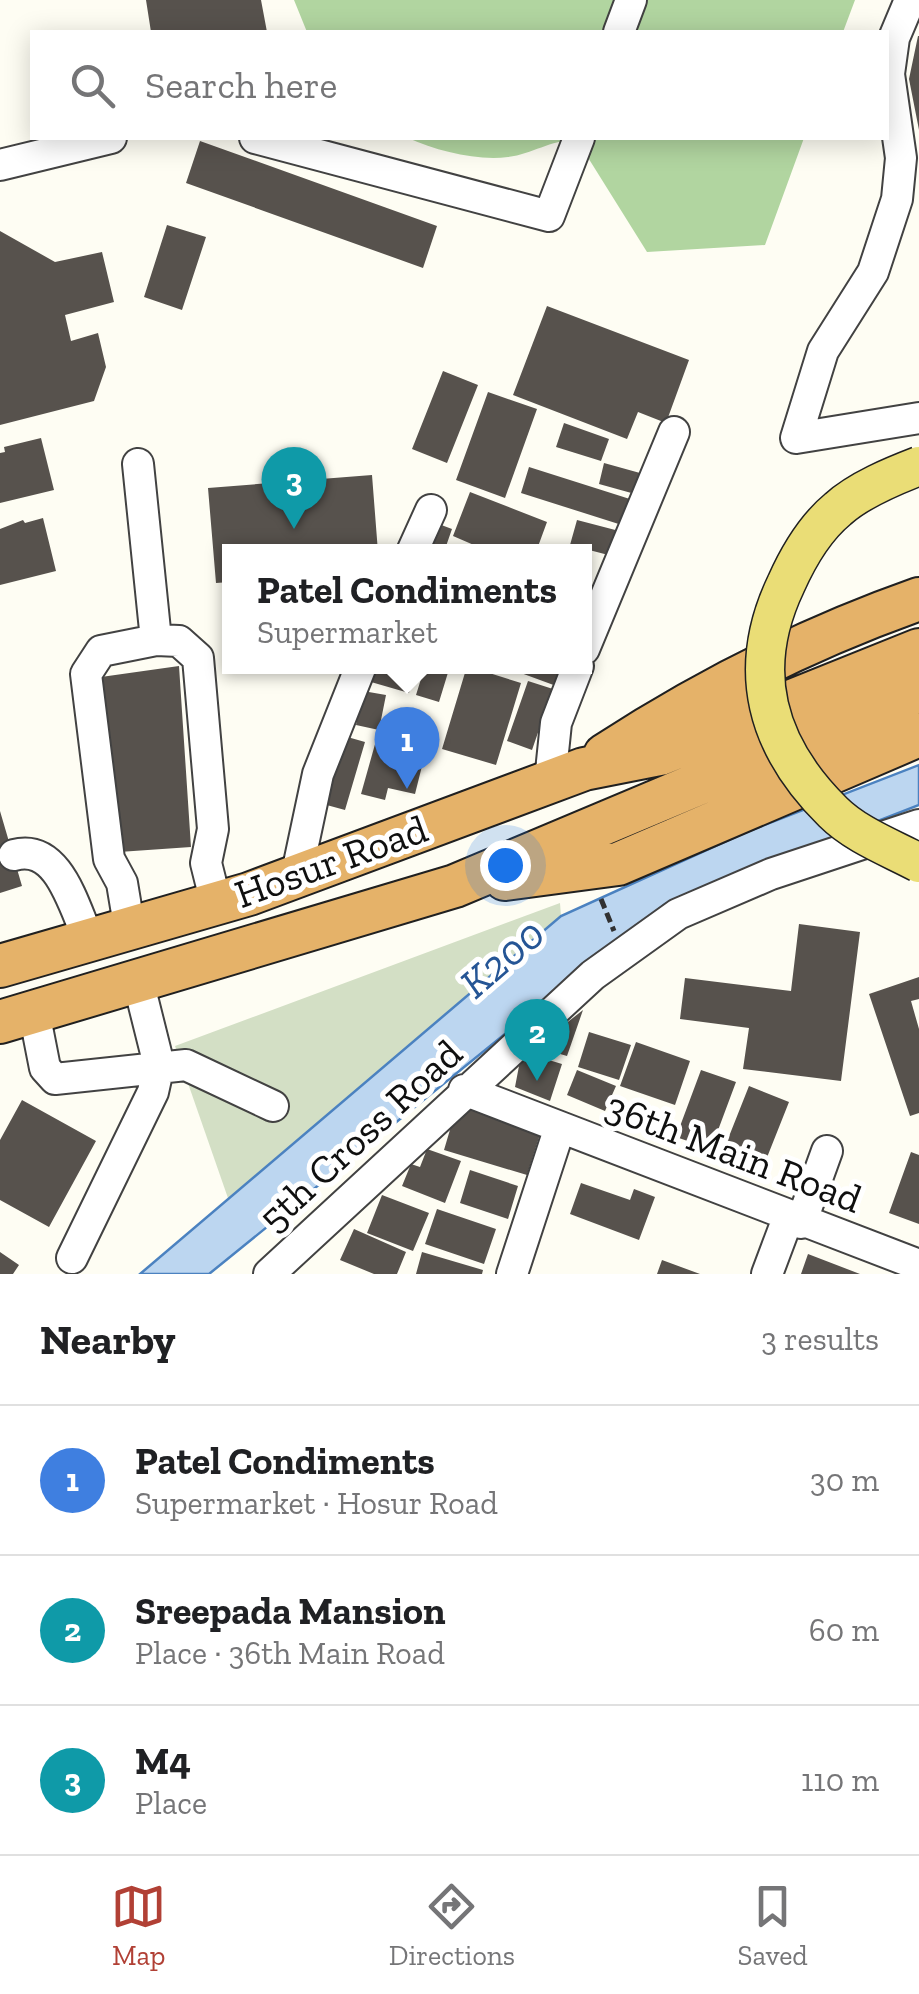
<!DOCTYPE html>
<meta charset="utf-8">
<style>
body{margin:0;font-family:"Zilla Slab",serif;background:#f6f6f6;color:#202124}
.you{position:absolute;left:505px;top:865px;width:35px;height:35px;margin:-25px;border:8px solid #fff;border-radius:50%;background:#1a73e8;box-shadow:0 0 0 15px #1a73e833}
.badge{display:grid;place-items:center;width:65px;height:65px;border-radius:50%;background:#b14035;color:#fff;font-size:32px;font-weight:700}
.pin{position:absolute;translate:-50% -82px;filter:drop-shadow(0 2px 5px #0008)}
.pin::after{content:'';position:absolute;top:52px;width:35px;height:30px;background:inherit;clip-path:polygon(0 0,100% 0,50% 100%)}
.popup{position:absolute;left:222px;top:544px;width:370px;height:130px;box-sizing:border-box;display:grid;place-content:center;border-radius:0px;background:#fff;filter:drop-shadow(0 2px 8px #0005);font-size:32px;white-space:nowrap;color:#757577}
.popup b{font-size:38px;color:#202124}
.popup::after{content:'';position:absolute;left:50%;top:100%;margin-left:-20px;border:20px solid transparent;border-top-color:#fff}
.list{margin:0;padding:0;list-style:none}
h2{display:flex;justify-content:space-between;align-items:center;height:130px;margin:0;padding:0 40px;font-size:42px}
h2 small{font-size:32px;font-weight:400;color:#757577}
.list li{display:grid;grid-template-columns:65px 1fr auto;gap:30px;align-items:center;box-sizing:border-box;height:150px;padding:0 40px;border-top:2px solid #e0e0e0}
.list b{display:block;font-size:38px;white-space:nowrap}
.list p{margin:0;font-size:32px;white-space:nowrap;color:#757577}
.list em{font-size:32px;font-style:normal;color:#757577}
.icon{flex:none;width:55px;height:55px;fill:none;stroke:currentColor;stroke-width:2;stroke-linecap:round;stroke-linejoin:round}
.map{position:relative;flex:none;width:919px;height:1274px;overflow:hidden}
.search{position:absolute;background:#fff;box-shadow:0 5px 25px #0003;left:30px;right:30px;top:30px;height:110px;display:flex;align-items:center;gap:25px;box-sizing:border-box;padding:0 35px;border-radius:0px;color:#757577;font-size:38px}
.sheet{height:580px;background:#fff}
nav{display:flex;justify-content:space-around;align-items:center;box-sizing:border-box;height:140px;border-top:2px solid #e0e0e0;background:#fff;font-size:28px;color:#757577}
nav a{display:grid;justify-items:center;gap:5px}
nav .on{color:#b14035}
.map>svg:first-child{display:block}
.forest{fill:#b1d5a0}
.cemetery{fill:#d3dfc5}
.water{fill:#bcd6f0;stroke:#4b82c0;stroke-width:2.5}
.building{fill:#57524d}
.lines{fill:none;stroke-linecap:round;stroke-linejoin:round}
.minor-casing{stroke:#424242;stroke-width:34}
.highway-casing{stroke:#202020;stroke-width:46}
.path{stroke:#313131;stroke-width:5;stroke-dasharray:10 5;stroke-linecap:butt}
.minor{stroke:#fff;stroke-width:30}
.highway{stroke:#e5b269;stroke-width:42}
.major-bridge-casing{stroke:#202020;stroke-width:41;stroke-linecap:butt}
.major-bridge{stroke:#eadd76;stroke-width:38}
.labels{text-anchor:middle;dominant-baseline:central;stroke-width:10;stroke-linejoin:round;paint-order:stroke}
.street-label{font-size:40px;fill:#0f0f0f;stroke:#fff}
.water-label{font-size:42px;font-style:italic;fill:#255595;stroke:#fff}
</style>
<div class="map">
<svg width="919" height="1274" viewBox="0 0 919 1274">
<rect width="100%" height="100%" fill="#fefdf3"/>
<path class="forest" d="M294,0H855L843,32H307Z
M408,138H804L765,245L647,252L577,140C549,140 533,154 508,157C477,161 437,151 408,138Z"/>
<path class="cemetery" d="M560,903L561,916L229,1201L175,1046Z"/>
<path class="water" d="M919,765V805L665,904L209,1274H140L561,916L744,833Z"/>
<path class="building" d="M146,0H261L267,32H151Z
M918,36H919V130L909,79Z
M200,141L437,226L423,268L186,183Z
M167,225L206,237L182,310L144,297Z
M0,231L55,262L102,252L114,302L65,315L71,341L98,333L106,367L94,401L0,425Z
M547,306L689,360L666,423L638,412L627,439L513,395Z
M443,371L478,385L447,463L412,449Z
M488,392L537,409L505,498L456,480Z
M564,423L609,439L601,461L556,447Z
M41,438L54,490L0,503V453L5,452L4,447Z
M604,463L640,473L635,494L599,484Z
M529,467L633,500L625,526L521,493Z
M372,475L378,552H230V582L216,583L208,488Z
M470,492L547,522L536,552H490L453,536Z
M43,518L56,571L0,585V529L23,520L25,523Z
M577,520L623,532L616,557L570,545Z
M436,523L452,529L444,552H427Z
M179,666L191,847L119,852L101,677Z
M375,666H416L409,693L371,682Z
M425,666H450L439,702L416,695Z
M467,666L521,683L496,765L442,749Z
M502,666H566L559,687Z
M528,681L553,689L532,750L507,741Z
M363,691L386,695L379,730L356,725Z
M379,730L428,742L415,794L388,788L385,800L361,794Z
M344,736L365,742L345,810L323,804Z
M0,811L22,886L0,893Z
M799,924L860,932L841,1081L743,1069L749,1028L680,1019L685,978L791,991Z
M919,977V999L911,1001L919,1029V1113L910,1116L869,994Z
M583,1010L567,1056L536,1047Z
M589,1032L631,1045L619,1080L578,1067Z
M636,1042L690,1061L675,1105L620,1086Z
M529,1054L562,1064L550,1101L515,1087L519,1066Z
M577,1070L616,1086L605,1111L567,1095Z
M701,1070L736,1082L711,1149L676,1137Z
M749,1086L789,1102L762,1170L722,1154Z
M22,1100L96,1141L49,1227L0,1200V1140Z
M457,1106L541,1131L527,1175L444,1150Z
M427,1149L461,1161L445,1203L402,1186L411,1164L420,1167Z
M911,1152L919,1155V1224L889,1213Z
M470,1170L518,1186L508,1219L460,1203Z
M581,1183L630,1200L634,1189L655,1197L639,1240L570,1214Z
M382,1195L429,1213L413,1251L367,1233Z
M437,1209L496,1229L484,1264L425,1244Z
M354,1229L406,1252L397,1274H374L340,1260Z
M0,1252L19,1265L13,1274H0Z
M422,1252L483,1270L482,1274H416Z
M808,1254L860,1274H801Z
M662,1260L700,1274H657Z"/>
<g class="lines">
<defs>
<path id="minor" d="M910,0L894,38L889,74L901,158L897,199L873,272L823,351L796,438L919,418
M619,32L631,0
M255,138L549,216L579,138
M0,165L111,138
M138,464L156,640
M412,552L431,510
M584,649L674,432
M550,781L556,723L578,666
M14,855C60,843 74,909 90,942
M297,873L318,774L361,666
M130,931L122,883L109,859L86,674L101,651L156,640L179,641L198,658L213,829L206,863L216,903
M34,1012L45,1068L55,1079L186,1065L273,1106
M464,1090L919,1265
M801,1223L827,1151
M72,1258L153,1092L159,1065L138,981
M269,1274L593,975L678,914L771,874L919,825
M512,1274L560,1127
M767,1274L788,1218"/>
<path id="highway" d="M605,755C702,692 811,637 919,599
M505,879L618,864L919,735
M0,966L249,894L584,769L660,754L919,650
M0,1022L455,886L919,691"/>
</defs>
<use href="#minor" class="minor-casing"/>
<use href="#highway" class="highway-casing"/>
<path class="path" d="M601,899L614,931"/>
<use href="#minor" class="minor"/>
<use href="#highway" class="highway"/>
<defs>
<path id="major-bridge" d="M919,466C893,476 859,490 838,509C815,528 798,557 786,584C745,670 766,746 833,812C856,835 891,848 919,863"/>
</defs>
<use href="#major-bridge" class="major-bridge-casing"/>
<use href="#major-bridge" class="major-bridge"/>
</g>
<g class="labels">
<g class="street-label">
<text transform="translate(331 861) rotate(-20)">Hosur Road</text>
<text transform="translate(360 1135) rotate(-43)">5th Cross Road</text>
<text transform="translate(734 1152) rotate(21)">36th Main Road</text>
</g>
<g class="water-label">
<text transform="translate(502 958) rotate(-41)">K200</text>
</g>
</g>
</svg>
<div class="you"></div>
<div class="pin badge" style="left:407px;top:789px;background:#3f7fe0">1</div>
<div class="popup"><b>Patel Condiments</b>Supermarket</div>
<div class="pin badge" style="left:537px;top:1081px;background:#0f9aa8">2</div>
<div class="pin badge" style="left:294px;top:529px;background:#0f9aa8">3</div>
<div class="search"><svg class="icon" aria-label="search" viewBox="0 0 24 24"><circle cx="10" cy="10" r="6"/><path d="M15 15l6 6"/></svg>Search here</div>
</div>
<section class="sheet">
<h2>Nearby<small>3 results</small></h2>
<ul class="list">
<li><span class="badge" style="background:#3f7fe0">1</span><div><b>Patel Condiments</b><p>Supermarket · Hosur Road</p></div><em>30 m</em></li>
<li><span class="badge" style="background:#0f9aa8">2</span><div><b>Sreepada Mansion</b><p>Place · 36th Main Road</p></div><em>60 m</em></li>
<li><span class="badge" style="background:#0f9aa8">3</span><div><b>M4</b><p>Place</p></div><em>110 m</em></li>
</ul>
</section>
<nav>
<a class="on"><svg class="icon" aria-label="map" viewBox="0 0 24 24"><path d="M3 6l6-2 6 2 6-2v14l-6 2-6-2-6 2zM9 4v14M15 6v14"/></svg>Map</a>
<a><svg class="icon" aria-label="directions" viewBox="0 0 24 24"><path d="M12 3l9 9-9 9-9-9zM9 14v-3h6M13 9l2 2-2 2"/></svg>Directions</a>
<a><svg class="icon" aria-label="saved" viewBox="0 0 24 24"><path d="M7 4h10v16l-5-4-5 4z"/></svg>Saved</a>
</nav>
